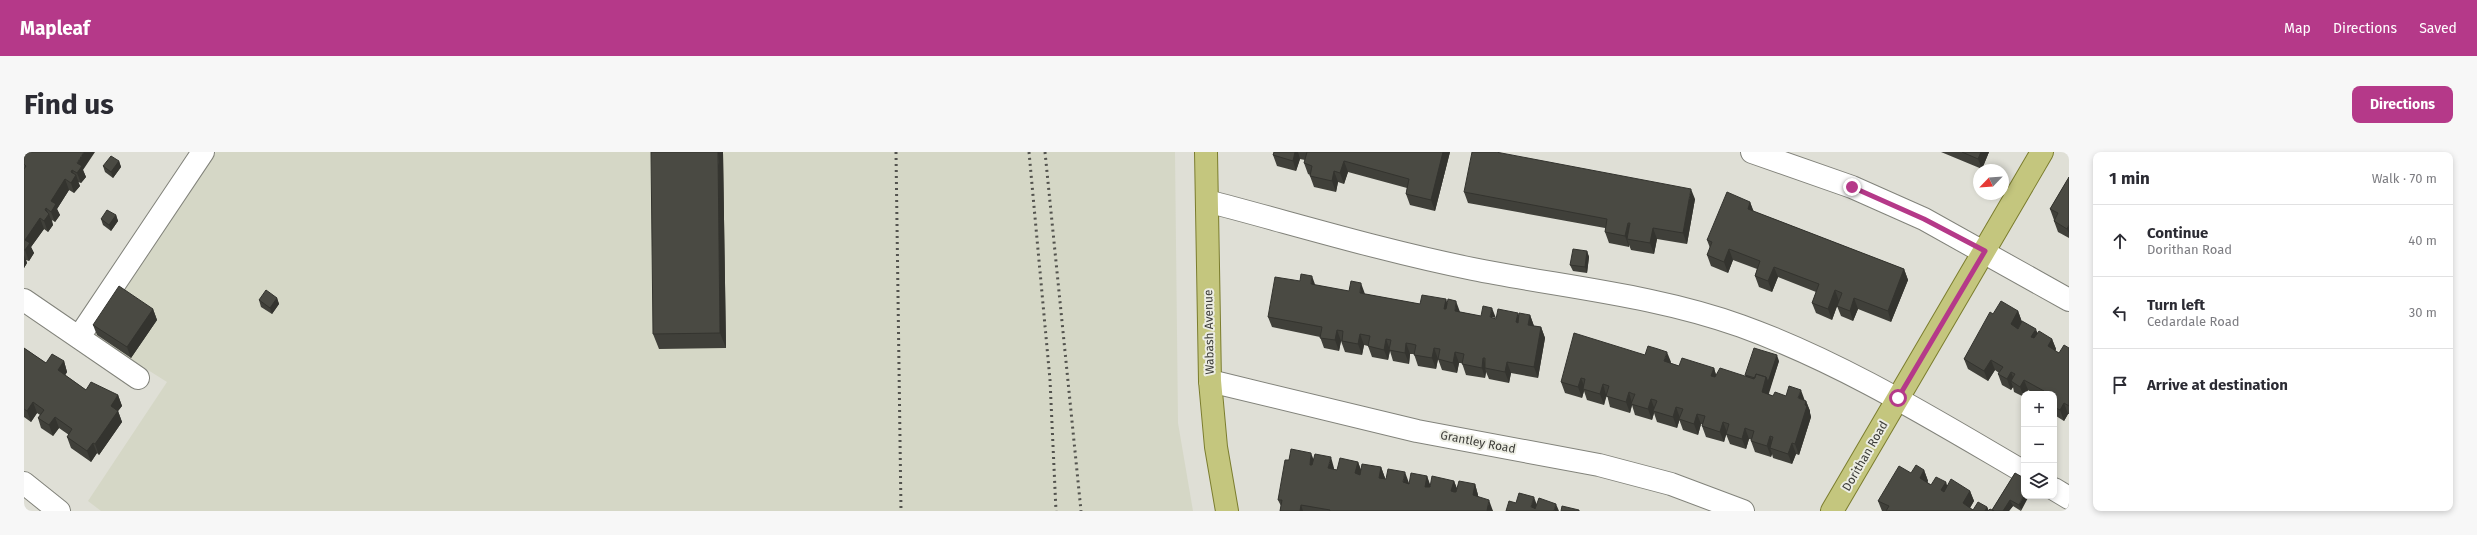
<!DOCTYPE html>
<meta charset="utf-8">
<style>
body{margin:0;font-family:"Fira Sans",sans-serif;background:#f7f7f7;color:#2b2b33}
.controls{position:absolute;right:12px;bottom:12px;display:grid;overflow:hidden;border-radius:8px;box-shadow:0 2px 6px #0003}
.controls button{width:36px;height:36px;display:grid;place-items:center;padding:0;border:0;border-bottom:1px solid #e1e1e2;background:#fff;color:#2b2b33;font:20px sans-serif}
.compass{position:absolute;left:1949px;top:12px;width:36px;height:36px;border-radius:50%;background:#fff;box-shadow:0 2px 6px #0003;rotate:245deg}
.stop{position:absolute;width:12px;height:12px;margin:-9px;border:3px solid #b53989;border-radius:50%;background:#fff}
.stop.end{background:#b53989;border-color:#fff;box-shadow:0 1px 4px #0008}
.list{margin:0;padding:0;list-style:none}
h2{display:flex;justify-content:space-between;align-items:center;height:52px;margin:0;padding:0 16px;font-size:17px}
h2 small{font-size:13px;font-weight:400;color:#7c7c81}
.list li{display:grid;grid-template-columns:26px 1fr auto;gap:12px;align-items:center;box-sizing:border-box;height:72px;padding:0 16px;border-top:1px solid #e1e1e2}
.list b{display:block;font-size:15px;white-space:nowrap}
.list p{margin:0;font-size:13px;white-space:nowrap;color:#7c7c81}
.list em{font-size:13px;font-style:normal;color:#7c7c81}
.icon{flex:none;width:22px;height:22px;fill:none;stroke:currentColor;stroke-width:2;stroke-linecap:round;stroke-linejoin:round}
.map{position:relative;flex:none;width:2045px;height:359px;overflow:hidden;border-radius:8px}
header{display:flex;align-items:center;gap:24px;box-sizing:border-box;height:56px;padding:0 20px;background:#b53989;color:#fff}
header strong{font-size:19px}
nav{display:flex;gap:22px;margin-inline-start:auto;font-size:14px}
.intro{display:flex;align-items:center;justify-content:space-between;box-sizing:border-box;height:96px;padding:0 24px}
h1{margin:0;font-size:28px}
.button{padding:10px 18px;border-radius:8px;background:#b53989;color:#fff;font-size:14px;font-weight:700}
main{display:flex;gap:24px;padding:0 24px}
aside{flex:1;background:#fff;border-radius:8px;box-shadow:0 2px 6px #0003}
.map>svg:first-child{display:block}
.built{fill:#d5d7c6}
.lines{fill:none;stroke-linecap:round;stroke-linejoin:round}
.minor-casing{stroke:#82837b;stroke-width:24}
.major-casing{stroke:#7b7d2e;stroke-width:24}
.minor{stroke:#fff;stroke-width:22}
.major{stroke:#c4c67e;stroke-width:22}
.rail{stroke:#53534e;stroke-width:3;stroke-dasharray:2 4;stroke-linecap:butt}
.wall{fill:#40403a}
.shaded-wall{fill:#34342f}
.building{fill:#4a4a43;stroke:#34342f}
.route{stroke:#b53989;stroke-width:5}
.labels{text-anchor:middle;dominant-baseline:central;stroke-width:4;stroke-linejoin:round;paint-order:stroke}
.street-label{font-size:12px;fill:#3c3c38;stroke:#ecede3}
</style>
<header>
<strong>Mapleaf</strong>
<nav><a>Map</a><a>Directions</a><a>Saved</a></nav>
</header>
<div class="intro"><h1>Find us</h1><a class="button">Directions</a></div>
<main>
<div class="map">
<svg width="2045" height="359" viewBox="0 0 2045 359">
<rect width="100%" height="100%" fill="#dfdfd6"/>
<path class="built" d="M192,0H1151L1154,271L1169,359H77L64,349L143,230L70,184Z"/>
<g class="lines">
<defs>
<path id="minor" d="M1728,0L1828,35L1900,67L2045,148
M1183,49C1271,72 1359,99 1449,117C1539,135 1630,143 1717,174C1817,210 1909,267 2000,320
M0,148L114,226
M55,185L179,0
M1186,229L1393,279L1575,313L1647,332L1719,359
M0,331L35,359
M2030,337L2045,346"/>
<path id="major" d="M1182,0L1186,229L1192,295L1203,359
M1808,359L2018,0"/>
</defs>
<use href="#minor" class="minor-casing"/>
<use href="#major" class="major-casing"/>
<use href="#minor" class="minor"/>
<use href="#major" class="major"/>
<path class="rail" d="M872,0L877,359
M1005,0L1026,228L1032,359
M1021,0L1057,359"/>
</g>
<path class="wall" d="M0,0L59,18L62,25L57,31L54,30L56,34L50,41L45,38L33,57L36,63L31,70L28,68L29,73L24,80L20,77L7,95L10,101L5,109L2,108L3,111L0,116Z
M699,0L702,196L635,197L629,182Z
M1250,0H1426L1411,59L1386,53L1382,42L1383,36L1324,20L1320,32L1314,30L1312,40L1290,35L1286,24V23L1284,22L1280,11L1281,8L1276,7L1272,19L1253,14L1249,3Z
M1917,0H1965L1958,17Z
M95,9L97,15L89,26L81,20L79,14Z
M2045,25V86L2034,80L2030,69V68L2026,57Z
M1440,40L1671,47L1663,92L1633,87L1630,102L1607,98L1605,93V95L1585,91L1581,80V76L1444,51Z
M1726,50L1729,59L1880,117L1884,128L1867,170L1834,157L1829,169L1817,164L1813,154L1808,168L1792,161L1788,151L1792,140L1754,125L1748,140L1735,135L1731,124L1733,117L1709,108L1704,121L1687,114L1683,103L1686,96L1683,88Z
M92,63L94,69L87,79L79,73L77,67Z
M1563,99L1565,105L1563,121L1549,119L1546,113Z
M1291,133L1396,152L1422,147L1423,151L1436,160L1472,167L1506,163L1510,174L1517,175L1521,186L1514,226L1487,221L1485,231L1465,227L1462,220L1461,226L1442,223L1438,211H1435L1433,221L1418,218L1414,207L1412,217L1394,214L1390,202H1386L1385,212L1369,209L1366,199L1364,208L1348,205L1344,194L1340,193L1338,203L1321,200L1317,189L1315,199L1300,196L1296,185L1248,175L1244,165Z
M253,146L255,152L248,162L237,155L235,148Z
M129,157L133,168L107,206L73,183L69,173Z
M1994,159L1998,170L2013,181L2028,187L2032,197L2031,199L2035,201L2045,196V262H2044L2040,269L2032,264L2030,259V242H2011L2004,238L2000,242V245L1990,240L1989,235L1987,238L1978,233L1974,222L1975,221L1971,218L1964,229L1944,217L1940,207L1969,162Z
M0,196L22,211L40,209L43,220L41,223L62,238L94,243L98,254L94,259L98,270L75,303L73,301L67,310L47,296L43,285L45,283L35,276L29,284L17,276L14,266L16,263L13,261L7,270L0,265Z
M1621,203L1647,210L1646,211L1655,214L1690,216L1692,223L1722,225L1721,223L1755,209L1744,242L1749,244H1762L1782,249L1786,259V261L1787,265L1775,303L1772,302L1768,312L1749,306L1748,302L1747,305L1731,300L1727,289L1728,288L1725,287L1722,297L1706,292L1702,282L1700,290L1682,285L1678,274L1679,273L1677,272L1674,283L1659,278L1655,267L1656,266L1653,276L1633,270L1630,261L1628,268L1611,263L1608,253L1606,261L1586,255L1583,243L1580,253L1563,248L1560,239L1558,246L1541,241L1537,230Z
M1289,307L1310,316V318H1313L1334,310L1337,318L1357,315L1361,326L1360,327L1385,331L1403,324L1406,334L1430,329L1433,337L1451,332L1454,343V344L1469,359H1256L1257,354L1254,348L1265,308Z
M1900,318L1904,329L1903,330L1907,333L1922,330L1923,335L1946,339L1950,349L1946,356L1949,358L1963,355L1965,359L1968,358L1991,321L1997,359L1989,354L1985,359H1858L1854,349L1887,321Z"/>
<path class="shaded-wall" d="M60,0H71L59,18L62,25L57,31L53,21V11Z
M694,0H699L702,196L696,181Z
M1271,0H1274L1276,7L1272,19L1269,9Z
M1419,0H1426L1411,59L1407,48Z
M1957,0H1965L1958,17L1954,7Z
M95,9L97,15L89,26L87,20Z
M1320,9L1324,20L1320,32L1316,21Z
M48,18L51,24L52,23L56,34L50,41L47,31V20Z
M1310,19L1314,30L1312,40L1308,29Z
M41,27L45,38L33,57L36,63L31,70L27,60V49Z
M1667,37L1671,47L1663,92L1659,81Z
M1726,50L1730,60L1724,57Z
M22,56L25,63V62L29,73L24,80L20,69L21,58Z
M92,63L94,69L87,79L85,73Z
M16,66L20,77L7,95L10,101L5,109L1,98V88Z
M1604,71L1608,81L1603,87L1605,93V95L1601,84Z
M2045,73V82L2043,77Z
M1629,76L1633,87L1630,102L1626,91Z
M1705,97L1709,108L1704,121L1700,110Z
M1563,99L1565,105L1563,121L1561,115Z
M0,103L3,111L0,116Z
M1750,115L1754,125L1748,140L1744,129Z
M1880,117L1884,128L1867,170L1864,159Z
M1288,124L1292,135L1287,132Z
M1337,131L1341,142L1336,141Z
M1811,138L1815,149L1808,168L1804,157Z
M253,146L255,152L248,162L246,156Z
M1830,146L1834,157L1829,169L1826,159Z
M1422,147L1425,158L1420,157Z
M1432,149L1436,160L1431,159Z
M1468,156L1472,166L1466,165Z
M129,157L133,168L107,206L103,195Z
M1994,159L1998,170L1990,183L1987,172Z
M1494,161L1498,171L1492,170Z
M1506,163L1510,174L1504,173Z
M1517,175L1521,186L1514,226L1510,215Z
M2012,177L2016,188L2011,196L2007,185Z
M1313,178L1317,189L1315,199L1311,188Z
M1336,182L1340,193L1338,203L1334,192Z
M1362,187L1366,198L1364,208L1360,198Z
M2028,187L2032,197L2028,205L2024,194Z
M1382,191L1386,202L1385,212L1381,201Z
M1410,196L1414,207L1412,217L1408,206Z
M1431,200L1435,211L1433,221L1429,211Z
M1643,200L1647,210L1644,220L1640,209Z
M1753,203L1755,209L1742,251L1738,240L1742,225Z
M1459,206L1463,216H1461L1462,220L1461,226L1458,216Z
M1967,208L1971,218L1964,229L1960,219Z
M40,209L43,220L38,229L34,218Z
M1483,210L1487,221L1485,231L1481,220Z
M1690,216L1693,226L1687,224Z
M1987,220L1991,230L1987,229L1989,235L1987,238L1983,227Z
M1557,226L1561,236L1559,237L1560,239L1558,246L1554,235Z
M2000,228L2004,238L2002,242H2000V245L1996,235Z
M1579,232L1582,243L1580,253L1576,242Z
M1777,238L1781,249L1774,246Z
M1605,240L1608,251L1607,252L1608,253L1606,261L1602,250Z
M94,243L98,254L94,259L98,270L75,303L71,292L87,254Z
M1627,247L1631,258L1629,259L1630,261L1628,268L1624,257Z
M1782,249L1786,259V261L1787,265L1775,303L1771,292Z
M9,250L13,261L7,270L3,259Z
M2040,251L2044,262L2040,269L2036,258Z
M1652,255L1656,266L1653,276L1649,265Z
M1673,262L1677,272L1674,283L1670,272Z
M31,265L35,276L29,284L25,273Z
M1699,270L1703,280L1700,290L1696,280Z
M1721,276L1725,287L1722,297L1718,287Z
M1746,284L1750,295L1746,296L1748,302L1747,305L1743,294Z
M69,291L73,301L67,310L63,299Z
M1768,291L1772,302L1768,312L1764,302Z
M1287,301L1291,311L1290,324L1286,313Z
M1307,305L1310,316L1308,327L1304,316Z
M1334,310L1338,321L1335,332L1331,321Z
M1357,315L1361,326L1359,337L1355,326Z
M1900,318L1904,329L1900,337L1896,326Z
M1381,320L1385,331L1383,341L1379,330Z
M1403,324L1407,335L1405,345L1401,335Z
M1430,329L1434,339L1431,350L1427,339Z
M1922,330L1925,341L1921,349L1917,338Z
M1451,332L1454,343L1453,353L1449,343Z
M1946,339L1950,349L1944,359L1939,351Z
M2000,343V344H2005L1997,359L1995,353Z
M1510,345L1514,356L1513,359L1507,355Z
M1465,348L1469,359H1463Z
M1986,348L1989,354L1985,359H1979Z
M1532,352L1535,359H1530Z
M1277,353L1279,359H1276Z
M1963,355L1965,359H1961Z"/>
<path class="building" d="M0,0H60L53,11L58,14L53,21L48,18L47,20L52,23L47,31L41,27L27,49L32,52L27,60L22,56L21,58L25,62L20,69L16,66L1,88L6,91L1,98H0V17L2,14L0,12Z
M627,0H694L696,181L629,182Z
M1250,0H1271L1269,9L1249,3Z
M1283,0H1419L1407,48L1382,42L1385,27L1320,9L1316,21L1310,19L1308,29L1286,24L1288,14L1280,11Z
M1448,0H1472L1667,37L1659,81L1629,76L1626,91L1603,87L1606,71H1604L1601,84L1581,80L1583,67L1440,40Z
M1938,0H1957L1954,7Z
M87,4L95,9L87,20L79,14Z
M2045,25V73L2043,77L2030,69L2034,61L2026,57Z
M1703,40L1726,50L1724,57L1880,117L1864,159L1830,146L1826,159L1813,154L1818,141L1811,138L1804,157L1788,151L1795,132L1750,115L1744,129L1731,124L1736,109L1705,97L1700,110L1683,103L1688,90L1683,88Z
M83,58L92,63L85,73L77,67Z
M1549,97L1563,99L1561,115L1546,113Z
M1277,122L1288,124L1287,132L1325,139L1327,129L1337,131L1336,141L1396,152L1398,143L1422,147L1420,157H1422L1424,147L1432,149L1431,159L1457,164L1459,154L1468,156L1466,165L1472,167L1474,157L1494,161L1492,170L1494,171L1495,161L1506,163L1504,173L1517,175L1510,215L1483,210L1481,220L1461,216V206H1459L1458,216L1438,212L1440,202L1431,200L1429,211L1414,207L1416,197L1410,196L1408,206L1390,203L1392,193L1388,192L1382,191L1381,201L1365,198L1367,188L1362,187L1360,198L1344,194L1346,184L1336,182L1334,192L1318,189L1319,179L1313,178L1311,188L1296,186L1298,175L1244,165L1251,125L1276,129Z
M95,134L129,157L103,195L69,173Z
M242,138L253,146L246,156L235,148Z
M1977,149L1994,159L1987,172L1994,177L1998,169L2012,177L2007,185L2010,186L2015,179L2028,187L2024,194L2035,201L2040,193L2045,196V254L2040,251L2036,258L2030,255V250L2032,246L2030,245V242H2018L2020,239L2000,228L1996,235L1987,229L1991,222L1987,220L1983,227L1974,222L1979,215L1967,208L1960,219L1940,207L1966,160L1969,162Z
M1550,181L1621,203L1624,194L1634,197L1643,200L1640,209L1655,214L1658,206L1690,216L1687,224L1691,225L1696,216L1730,227L1732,222L1742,225L1738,240L1749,244L1751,240L1762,244L1765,234L1777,238L1774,246L1782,249L1781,253L1783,254L1771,292L1768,291L1764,302L1746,296L1749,285L1746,284L1743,294L1727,289L1730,279L1726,278L1721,276L1718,287L1702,282L1705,272L1699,270L1696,280L1678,274L1681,264L1673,262L1670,272L1655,267L1659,257L1652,255L1649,265L1629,259L1633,249L1631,248L1627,247L1624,257L1607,252L1611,242H1609L1605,240L1602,250L1582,244L1585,234L1579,232L1576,242L1559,237L1561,227L1557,226L1554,235L1537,230Z
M0,196L22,211L28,202L40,209L34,218L62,238L67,230L94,243L87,254L94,259L71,292L69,291L63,299L43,285L48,277L31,265L25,273L14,266L20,258L9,250L3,259L0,257Z
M1730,196L1753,203L1744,230L1742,225L1732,222L1731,226L1721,223Z
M1267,297L1287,301L1286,313H1288L1291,302L1307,305L1304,316L1313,318L1316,306L1334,310L1331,321L1336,323L1338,312L1357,315L1355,326L1362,327L1364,317L1381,320L1379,330L1385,332L1387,321L1403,324L1401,335H1406L1408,324L1430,329L1427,339L1430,340H1432L1435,329L1451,332L1449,343L1465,348L1463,359H1306V358L1277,353L1276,359H1256L1258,348H1254L1261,308H1265Z
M1892,313L1900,318L1896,326L1907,333L1912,325L1922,330L1917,338L1920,340L1927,327L1946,339L1939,351L1949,358L1954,350L1963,355L1961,359H1862L1865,354L1854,349L1875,314L1887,321Z
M1991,321L2000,326V343L1995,353L1986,348L1979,359H1970L1968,358Z
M1495,341L1510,345L1507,355L1510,356L1511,357L1515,346L1532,352L1530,359H1482L1485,349L1492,351Z
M1538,354L1555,358V359H1537Z
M1966,357L1970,359H1964Z"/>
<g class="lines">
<path class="route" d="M1828,35L1900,67L1961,99L1874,246"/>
</g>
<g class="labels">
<g class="street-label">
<text transform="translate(1185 180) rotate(-91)">Wabash Avenue</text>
<text transform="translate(1454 290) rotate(11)">Grantley Road</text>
<text transform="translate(1841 304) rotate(-60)">Dorithan Road</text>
</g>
</g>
</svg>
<div class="controls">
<button>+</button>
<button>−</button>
<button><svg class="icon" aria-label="layers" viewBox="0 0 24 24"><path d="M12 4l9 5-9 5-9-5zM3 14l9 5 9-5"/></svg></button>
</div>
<svg class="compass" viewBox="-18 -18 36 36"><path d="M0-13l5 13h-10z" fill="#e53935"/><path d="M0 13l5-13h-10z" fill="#7c7c81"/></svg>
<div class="stop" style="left:1874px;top:246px"></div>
<div class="stop end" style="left:1828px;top:35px"></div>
</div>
<aside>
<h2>1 min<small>Walk · 70 m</small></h2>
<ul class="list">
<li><svg class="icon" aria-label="ahead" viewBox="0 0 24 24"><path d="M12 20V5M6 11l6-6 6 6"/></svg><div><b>Continue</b><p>Dorithan Road</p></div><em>40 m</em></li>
<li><svg class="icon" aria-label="left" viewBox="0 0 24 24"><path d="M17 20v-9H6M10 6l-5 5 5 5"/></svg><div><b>Turn left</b><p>Cedardale Road</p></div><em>30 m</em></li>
<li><svg class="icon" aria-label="arrive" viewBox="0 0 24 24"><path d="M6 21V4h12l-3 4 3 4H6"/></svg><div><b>Arrive at destination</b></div></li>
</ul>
</aside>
</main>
